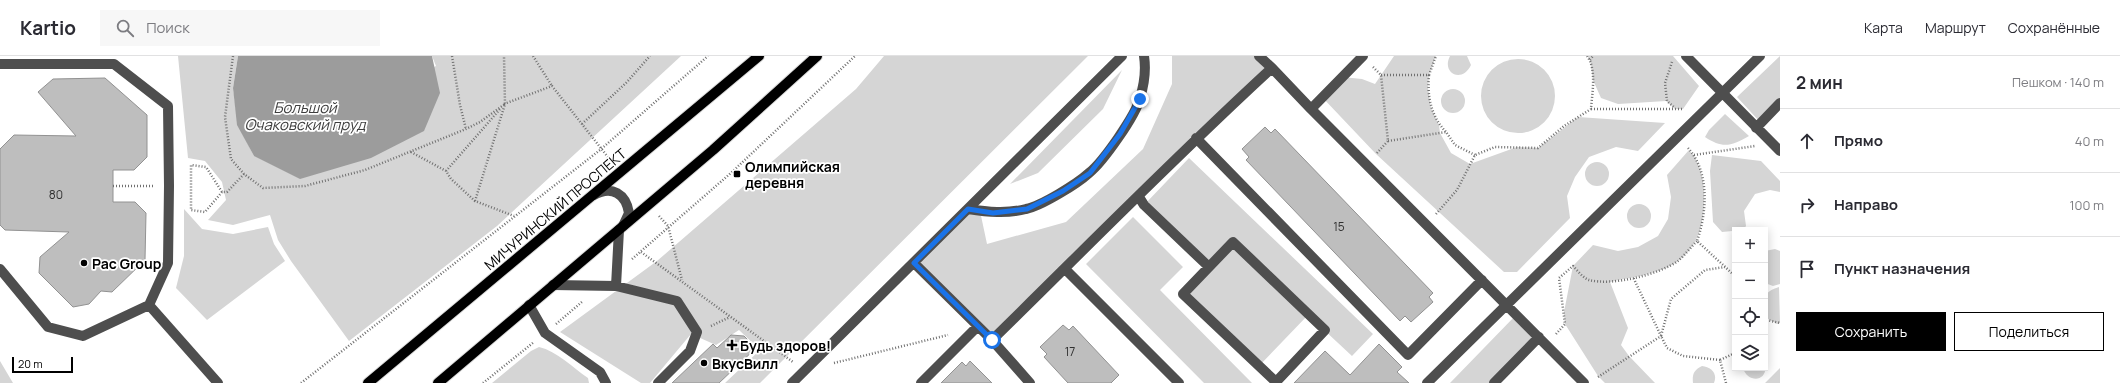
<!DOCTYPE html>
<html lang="ru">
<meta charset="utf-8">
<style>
body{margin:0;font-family:Manrope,sans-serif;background:#f7f7f7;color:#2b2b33}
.controls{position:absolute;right:12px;bottom:12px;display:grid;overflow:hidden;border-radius:0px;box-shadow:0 2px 10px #0003}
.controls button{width:36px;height:36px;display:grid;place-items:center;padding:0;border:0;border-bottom:1px solid #e1e1e2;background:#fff;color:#2b2b33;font:20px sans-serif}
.scale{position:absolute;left:12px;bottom:10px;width:61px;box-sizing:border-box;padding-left:4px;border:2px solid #000;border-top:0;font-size:11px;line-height:14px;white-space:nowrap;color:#000;-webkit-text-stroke:3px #fff;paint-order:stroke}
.stop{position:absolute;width:12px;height:12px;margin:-9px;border:3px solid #1a73e8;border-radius:50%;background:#fff}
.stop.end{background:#1a73e8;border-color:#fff;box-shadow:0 1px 4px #0008}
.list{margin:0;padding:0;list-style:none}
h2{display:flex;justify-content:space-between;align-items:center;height:52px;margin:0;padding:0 16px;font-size:17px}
h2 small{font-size:13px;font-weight:400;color:#7c7c81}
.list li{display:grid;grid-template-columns:26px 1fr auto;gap:12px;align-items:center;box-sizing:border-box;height:64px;padding:0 16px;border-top:1px solid #e1e1e2}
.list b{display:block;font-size:15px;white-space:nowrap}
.list em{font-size:13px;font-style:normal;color:#7c7c81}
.actions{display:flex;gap:8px;padding:12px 16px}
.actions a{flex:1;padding:9px 0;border:1px solid #000;border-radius:0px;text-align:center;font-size:14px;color:#000}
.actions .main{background:#000;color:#fff}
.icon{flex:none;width:22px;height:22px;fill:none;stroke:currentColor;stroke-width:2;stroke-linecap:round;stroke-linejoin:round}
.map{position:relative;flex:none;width:1780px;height:327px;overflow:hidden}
header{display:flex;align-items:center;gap:24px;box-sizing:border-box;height:56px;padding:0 20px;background:#fff;border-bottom:1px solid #e1e1e2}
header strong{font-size:19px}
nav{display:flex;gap:22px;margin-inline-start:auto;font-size:14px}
.search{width:280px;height:36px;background:#f7f7f7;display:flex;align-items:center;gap:10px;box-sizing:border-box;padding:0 14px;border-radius:0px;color:#7c7c81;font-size:15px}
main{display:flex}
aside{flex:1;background:#fff}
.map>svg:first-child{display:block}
.green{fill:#d5d5d5}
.water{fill:#9c9c9c}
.building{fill:#bebebe;stroke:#929292}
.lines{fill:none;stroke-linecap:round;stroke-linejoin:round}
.major-casing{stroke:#dbdbdb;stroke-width:12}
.path{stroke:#707070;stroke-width:2.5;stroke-dasharray:1 2;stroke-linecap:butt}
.minor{stroke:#4e4e4e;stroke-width:10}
.major{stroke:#000;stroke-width:10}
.route{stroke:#1a73e8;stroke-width:5}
.poi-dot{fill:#000;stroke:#fff;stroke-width:1.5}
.labels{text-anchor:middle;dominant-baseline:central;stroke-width:3.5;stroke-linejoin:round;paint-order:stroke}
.number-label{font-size:12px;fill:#303030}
.poi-label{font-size:14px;font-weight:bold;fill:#000;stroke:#fff;text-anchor:start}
.street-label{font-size:14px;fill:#000;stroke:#fff}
.water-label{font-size:15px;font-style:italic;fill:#3d3d3d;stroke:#fff}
</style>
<header>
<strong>Kartio</strong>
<div class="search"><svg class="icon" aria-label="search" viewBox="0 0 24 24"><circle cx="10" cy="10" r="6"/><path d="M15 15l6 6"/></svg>Поиск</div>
<nav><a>Карта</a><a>Маршрут</a><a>Сохранённые</a></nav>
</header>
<main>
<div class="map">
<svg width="1780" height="327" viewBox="0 0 1780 327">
<rect width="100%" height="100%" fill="#fff"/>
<path class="green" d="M178,0H238L233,32L238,69L254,100L436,10L432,0H681L497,170L349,285L291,205L278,184L270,159L233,169L208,164L226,144L222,126L205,105L188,102Z
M884,0H1088L760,327H725L760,294L739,274L716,289L691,278L650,327H641L560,276L657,205L856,33Z
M1172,0H1259L1272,12L992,284L914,207L968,153L980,155L987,188L1066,166L1143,93L1172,28Z
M1394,0H1436L1429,19L1428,32L1431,52L1439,69L1440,77L1451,97L1470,108L1517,91L1538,92L1578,61L1665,67L1638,95L1616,91L1589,101L1575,121L1567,140L1570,162L1517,216H1504L1376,98L1322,41L1342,21L1362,23L1375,28Z
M1450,0H1467L1471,9C1462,28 1441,17 1450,0Z
M1587,0H1673L1699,30L1683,53H1675L1666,45L1618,48L1601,42L1593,24L1590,4Z
M1780,0V47L1761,67L1737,41Z
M1481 40a37 37 0 1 1 74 0a37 37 0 1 1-74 0Z
M1122,14L1103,53L1038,117L1010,128Z
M1441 45a12 12 0 1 1 24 0a12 12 0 1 1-24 0Z
M1725,58L1749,80C1731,90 1723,93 1705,81L1709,74Z
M1689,94C1700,105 1704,124 1704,140C1705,173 1695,201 1661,214C1645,220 1627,222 1610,226L1628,272L1621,289L1629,300L1655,327H1605L1598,320L1565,268L1564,256L1573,210L1593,189L1618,195L1638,191L1658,180L1668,163L1671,141L1667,119Z
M1712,99L1761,105L1780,125V136L1770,134L1755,138L1744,155L1746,170L1743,174L1722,176L1713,166L1710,115Z
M1189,102L1373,278L1352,300L1308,259L1259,310L1183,238L1209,211L1144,149Z
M1585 118a12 12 0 1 1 24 0a12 12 0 1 1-24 0Z
M1627 160a12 12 0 1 1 24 0a12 12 0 1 1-24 0Z
M184,153L202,173L233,178L268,171L274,188L285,205L207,264L176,232L184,200Z
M1133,161L1183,211L1160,234L1252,327H1204L1086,208Z
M1775,193L1780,195V228L1773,230L1765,227V195Z
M1779,231L1780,267L1777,268L1765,261C1765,244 1760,237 1779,231Z
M1516,259L1539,281L1494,327H1450Z
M539,291C557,295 573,312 588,322L589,327H492L531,295Z
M0,305L13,327H0Z
M1765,307C1769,327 1747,327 1743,312H1765Z
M1702,310C1711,311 1718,317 1714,327H1693C1692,318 1694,314 1702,310Z
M1780,312V327H1765Z"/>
<path class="water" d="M238,0H432L440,37L424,75L371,102L300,123L254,100L237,69L233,32Z"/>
<path class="building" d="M105,22L147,59V101L134,114H113V146H135L146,157L145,204L112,236L101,235L89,248L73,251L39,217L40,201L69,176L5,174L0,169V93L14,79L76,80L38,36L53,23Z
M1265,71L1271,77L1275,73L1433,237L1429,241L1433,246L1411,266L1405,260L1400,265L1246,104L1249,101L1242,93Z
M1063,269L1069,274L1073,270L1119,319L1111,327H1068L1044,301L1047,298L1040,291Z
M731,279L744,280L756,292L719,327H672L713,288L717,292Z
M1379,288L1402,311L1397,316L1409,327H1294L1325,295L1350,319Z
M970,305L992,327H941L962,306L966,310Z"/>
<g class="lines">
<defs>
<path id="major" d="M368,327L759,0
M438,327L713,94L817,0"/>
</defs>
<use href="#major" class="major-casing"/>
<path class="path" d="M233,0L225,61L231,103L244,118L263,132L305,130L365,114L466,73L480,66L505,48
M452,0L460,49L466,73
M533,0L552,30
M1590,4L1593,0
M1672,6L1665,27L1667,45L1675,52
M1373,11L1381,19L1388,85L1376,98
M1381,19H1429L1436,0
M1429,19C1427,41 1431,60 1446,76
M504,48L552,30L611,105
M1591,53H1684
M582,68L627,26L650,0
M1388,85L1446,76L1455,89L1475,99
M1688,92C1710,116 1707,157 1697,185L1735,220
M411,96L446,115L451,123L475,145L514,160
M1694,99L1755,90
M446,115L501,52
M113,130H155
M222,136L205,156L191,154V109L206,111L222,136H227L244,118
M475,145L505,48L504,0
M1436,158L1457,134L1475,99L1495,91L1538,92L1564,70L1591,53C1592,38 1597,13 1587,0
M659,160L668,170L682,224
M641,196L793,306
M632,203L732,116L855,0
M1765,261L1767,264L1780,267
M556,268L583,245
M711,270L730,261
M1556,278L1565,268L1559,222L1573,210C1577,214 1583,222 1589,224C1612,230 1658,219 1678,205C1685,199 1691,191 1697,185
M1720,304L1683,300L1667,292L1661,280L1671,243L1705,214L1725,211
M834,307L948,279
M1598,321L1661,280L1633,221
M301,327L600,94L708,0
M483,327L534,286
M1726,327L1720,304L1735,297"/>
<path class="minor" d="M1259,0L1272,12L1311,53L1584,327
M1686,0L1780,95
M0,8H114L168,50L169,130L168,207L149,249L83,280L48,271L0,213
M1311,53L1363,0
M1756,72L1780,47
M1196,82L1408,299L1482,224
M594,139C612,129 626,138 629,157L623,170
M1139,141L1144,149L1209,211
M968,153C988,156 1006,158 1026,153C1041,150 1077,128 1089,117C1103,106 1136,59 1140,42C1144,29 1146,13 1144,0
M1233,186L1325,274L1276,326L1183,238Z
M914,207L992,284L1030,327
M1065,213L1179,327
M553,229L616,230L677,245L697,276L690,295L658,327
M616,230L619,174
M149,249L218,327
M529,249L545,277L600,316L606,327
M992,284C1085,193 1176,100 1272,12
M792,327L1122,0
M921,327L977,271
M1427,327L1760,0
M1494,327L1539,281"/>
<use href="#major" class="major"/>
</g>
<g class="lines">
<path class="route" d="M992,284L914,207L968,153L993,157L1027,153L1063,135L1090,117L1120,78L1140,43"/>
</g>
<g class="poi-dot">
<rect x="733" y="114" width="8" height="8" rx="2"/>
<circle cx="84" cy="207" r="4"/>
<path d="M730 283h4v4h4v4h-4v4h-4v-4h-4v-4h4z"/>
<circle cx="704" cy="307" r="4"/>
</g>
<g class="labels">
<g class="number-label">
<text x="56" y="138">80</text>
<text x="1339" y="170">15</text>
<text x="1070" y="295">17</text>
</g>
<g class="poi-label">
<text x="745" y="110">Олимпийская<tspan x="745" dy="16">деревня</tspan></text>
<text x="92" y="207">Pac Group</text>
<text x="740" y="289">Будь здоров!</text>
<text x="712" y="307">ВкусВилл</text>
</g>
<g class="street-label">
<text transform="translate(555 153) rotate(-40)">МИЧУРИНСКИЙ ПРОСПЕКТ</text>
</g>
<g class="water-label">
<text x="305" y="51">Большой<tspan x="305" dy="17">Очаковский пруд</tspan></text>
</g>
</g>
</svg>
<div class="controls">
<button>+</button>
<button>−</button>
<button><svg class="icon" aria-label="locate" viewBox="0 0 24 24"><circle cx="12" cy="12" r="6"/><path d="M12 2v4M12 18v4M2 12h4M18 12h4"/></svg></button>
<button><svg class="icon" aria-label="layers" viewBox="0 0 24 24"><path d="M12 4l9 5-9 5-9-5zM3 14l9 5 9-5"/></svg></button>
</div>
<div class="scale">20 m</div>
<div class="stop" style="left:992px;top:284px"></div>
<div class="stop end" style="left:1140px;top:43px"></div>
</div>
<aside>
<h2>2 мин<small>Пешком · 140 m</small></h2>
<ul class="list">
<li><svg class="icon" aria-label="ahead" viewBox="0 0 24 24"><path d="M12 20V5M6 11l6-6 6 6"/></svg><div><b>Прямо</b></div><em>40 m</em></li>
<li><svg class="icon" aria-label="right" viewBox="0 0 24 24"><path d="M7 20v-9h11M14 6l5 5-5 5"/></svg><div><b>Направо</b></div><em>100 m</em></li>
<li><svg class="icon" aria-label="arrive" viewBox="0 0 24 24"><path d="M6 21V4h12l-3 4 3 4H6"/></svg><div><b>Пункт назначения</b></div></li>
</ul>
<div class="actions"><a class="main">Сохранить</a><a>Поделиться</a></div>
</aside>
</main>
